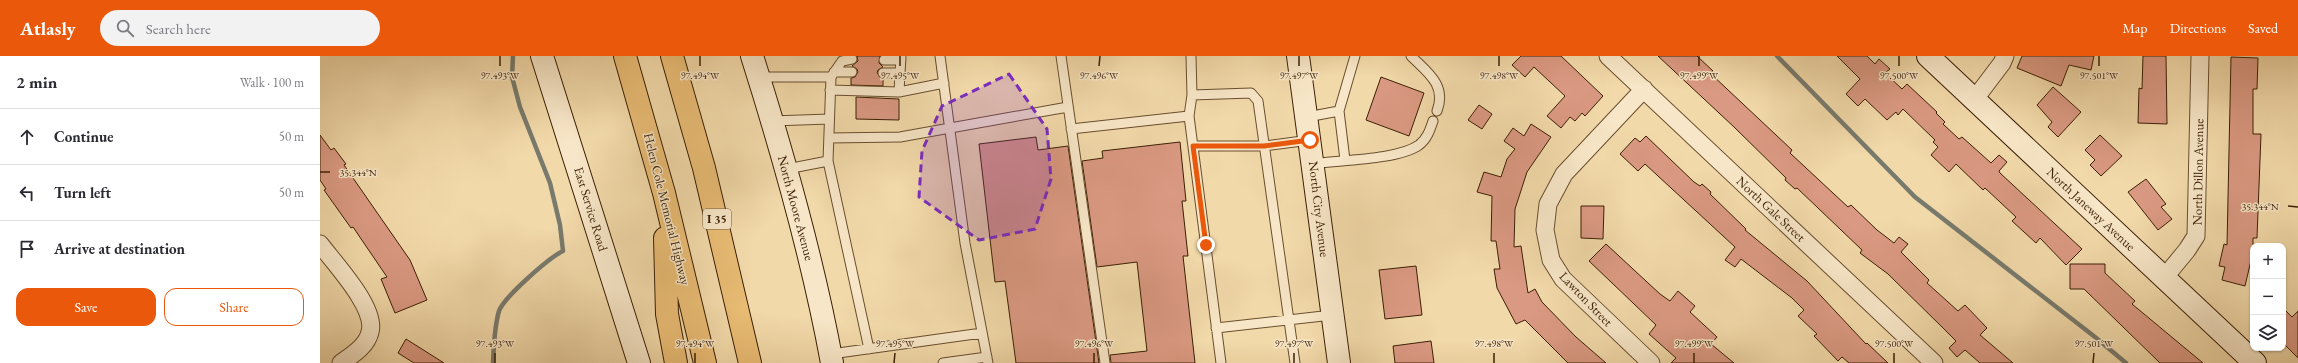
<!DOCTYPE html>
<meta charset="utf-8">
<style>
body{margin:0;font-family:"EB Garamond",serif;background:#f2f2f3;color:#2b2b33}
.controls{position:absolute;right:12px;bottom:12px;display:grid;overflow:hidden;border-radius:8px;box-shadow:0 1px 3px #0004}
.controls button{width:36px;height:36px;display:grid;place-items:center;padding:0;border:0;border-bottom:1px solid #e1e1e2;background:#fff;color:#2b2b33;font:20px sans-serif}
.stop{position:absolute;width:12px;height:12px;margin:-9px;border:3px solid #ea580c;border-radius:50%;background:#fff}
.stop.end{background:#ea580c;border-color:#fff;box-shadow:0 1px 4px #0008}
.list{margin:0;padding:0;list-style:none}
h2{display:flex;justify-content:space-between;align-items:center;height:52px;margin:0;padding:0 16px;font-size:17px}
h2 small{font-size:13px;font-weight:400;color:#7c7c81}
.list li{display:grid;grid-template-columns:26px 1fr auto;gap:12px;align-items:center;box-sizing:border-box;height:56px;padding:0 16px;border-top:1px solid #e1e1e2}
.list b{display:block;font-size:15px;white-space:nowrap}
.list em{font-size:13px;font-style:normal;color:#7c7c81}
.actions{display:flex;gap:8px;padding:12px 16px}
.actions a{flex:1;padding:9px 0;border:1px solid #ea580c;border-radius:12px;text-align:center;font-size:14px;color:#ea580c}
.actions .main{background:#ea580c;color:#fff}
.icon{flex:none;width:22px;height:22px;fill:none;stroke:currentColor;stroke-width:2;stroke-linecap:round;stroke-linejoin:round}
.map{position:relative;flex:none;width:1978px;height:307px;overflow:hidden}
header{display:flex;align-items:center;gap:24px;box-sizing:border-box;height:56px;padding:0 20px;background:#ea580c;color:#fff}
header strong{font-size:19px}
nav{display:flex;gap:22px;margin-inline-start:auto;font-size:14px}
.search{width:280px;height:36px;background:#f2f2f3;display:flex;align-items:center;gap:10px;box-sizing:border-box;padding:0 14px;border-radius:22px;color:#7c7c81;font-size:15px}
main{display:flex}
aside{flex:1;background:#fff}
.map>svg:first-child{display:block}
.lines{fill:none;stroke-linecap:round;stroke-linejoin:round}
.stream{stroke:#787a6d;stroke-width:4.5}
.building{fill:#da9982;stroke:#3b1f05}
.lane-casing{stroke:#694e2e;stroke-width:11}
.street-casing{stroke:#694e2e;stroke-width:19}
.secondary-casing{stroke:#3b1f05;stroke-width:24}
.highway-casing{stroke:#3b1f05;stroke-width:24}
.lane{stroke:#f7e6c7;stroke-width:9}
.street{stroke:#f7e6c7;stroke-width:17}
.secondary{stroke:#f7e6c7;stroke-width:22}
.highway{stroke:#e9bc74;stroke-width:22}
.route{stroke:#ea580c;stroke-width:5}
.marked{fill:#7b2cbf;fill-opacity:0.2;stroke:#7b2cbf;stroke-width:3;stroke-dasharray:8 5;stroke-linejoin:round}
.ticks{fill:none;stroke:#3b1f05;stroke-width:1.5}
.labels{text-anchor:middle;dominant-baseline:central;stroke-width:3;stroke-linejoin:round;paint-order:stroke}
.shield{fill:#f7e6c7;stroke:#735b3f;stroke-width:1}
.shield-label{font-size:12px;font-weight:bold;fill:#3b1f05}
.street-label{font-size:13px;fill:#3b1f05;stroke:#f7e6c7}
.ticks-label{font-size:10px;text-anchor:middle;fill:#3b1f05;stroke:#f7e6c7;stroke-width:3;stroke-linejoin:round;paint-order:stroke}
</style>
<header>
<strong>Atlasly</strong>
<div class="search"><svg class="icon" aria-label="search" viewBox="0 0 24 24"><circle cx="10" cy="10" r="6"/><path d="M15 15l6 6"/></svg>Search here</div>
<nav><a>Map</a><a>Directions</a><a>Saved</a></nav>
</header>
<main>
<aside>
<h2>2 min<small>Walk · 100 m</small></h2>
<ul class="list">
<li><svg class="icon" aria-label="ahead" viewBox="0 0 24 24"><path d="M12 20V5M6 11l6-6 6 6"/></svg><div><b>Continue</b></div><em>50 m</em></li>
<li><svg class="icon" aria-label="left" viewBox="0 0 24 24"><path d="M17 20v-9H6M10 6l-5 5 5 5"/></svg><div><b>Turn left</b></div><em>50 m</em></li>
<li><svg class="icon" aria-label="arrive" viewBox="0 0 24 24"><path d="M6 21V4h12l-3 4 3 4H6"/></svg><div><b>Arrive at destination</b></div></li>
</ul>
<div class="actions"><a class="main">Save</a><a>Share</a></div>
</aside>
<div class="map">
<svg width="1978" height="307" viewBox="0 0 1978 307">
<rect width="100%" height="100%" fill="#f2d9a9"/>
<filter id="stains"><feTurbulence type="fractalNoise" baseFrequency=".005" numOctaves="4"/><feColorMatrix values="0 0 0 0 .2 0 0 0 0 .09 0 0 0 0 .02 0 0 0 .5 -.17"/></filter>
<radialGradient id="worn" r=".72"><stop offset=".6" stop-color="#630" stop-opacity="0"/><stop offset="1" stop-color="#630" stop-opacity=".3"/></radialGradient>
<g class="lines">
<path class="stream" d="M1457,0L1595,141L1775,281L1806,307
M173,307C174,290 174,272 179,255C184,241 230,201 243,195L240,169L230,127L200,51L192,21L193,0"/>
</g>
<path class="building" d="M537,0H560L559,7L563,11L558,14L557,17L563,23V30L531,29V22L535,21L538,16L537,13L532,10L538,5Z
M1201,0H1241L1283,40L1265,60L1262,57L1255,65L1250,61L1241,72L1227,60L1245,40L1214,11L1205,21L1192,9Z
M1338,0H1377L1393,15L1390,17L1472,94L1470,97L1528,151L1531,149L1557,174L1574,187L1579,181L1588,188L1581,196L1609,224L1607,227L1638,255L1645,249L1667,272L1660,279L1693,307H1660L1645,294L1637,301L1629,292L1636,285L1621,270L1568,218L1540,197L1542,194L1477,132L1475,133L1465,124L1466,122L1414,71Z
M1517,0H1547L1555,8L1559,3L1570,13L1565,17L1582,33L1587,28L1617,56L1616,57L1625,66L1623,68L1639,83L1642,81L1671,107L1679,99L1687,106L1679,115L1680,117L1762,193L1746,209L1720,182L1716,187L1692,165L1696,161L1665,132L1663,134L1636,108L1629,116L1611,99L1618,91L1613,86L1615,84L1583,53L1578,59L1576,56L1567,64L1545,43L1538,50L1526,38L1540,23Z
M1702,0H1774L1771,14L1749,9L1741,30L1697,12Z
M1823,0H1846L1847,68L1818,67L1819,32L1822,33Z
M1911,1L1938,2L1937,33H1933V78H1941L1937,182H1933V196L1925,230L1902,224L1905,211L1899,210L1904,188L1907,189Z
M1061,21L1104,37L1089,80L1046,64Z
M1733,31L1761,56L1738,81L1728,71L1732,66L1717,49Z
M536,41L579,43V64L536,63Z
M1159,49L1172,58L1162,73L1148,64Z
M1211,68L1231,81L1207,116L1195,153L1194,191L1201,190L1208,237L1215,233L1222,246L1256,281L1286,307H1248L1205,264L1196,268L1177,232L1174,213H1180L1176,185H1171L1172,140L1157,136L1164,116L1181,121L1187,103L1195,93L1184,85L1193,72L1204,80Z
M0,79L11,94L14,92L26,108L24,109L90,204L107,244L75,257L61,223L67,221L33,171L31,172L4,134L6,133L0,124Z
M1780,79L1802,100L1781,120L1770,109L1775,104L1765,94Z
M1326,80L1374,126L1380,130L1382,128L1391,136L1390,138L1426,173L1425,174L1487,225L1546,288L1547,287L1568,307H1529L1522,301L1518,305L1494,280L1497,278L1478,260L1484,254L1472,242L1421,203L1415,211L1405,204L1415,191L1325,108L1318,115L1300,98L1315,82L1320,86Z
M716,81L718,94L748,90L779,307H696L685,225L675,226L659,88Z
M860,86L866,145H862L868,200H863L875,307H791L790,299L827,295L817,206L777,211L762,105L783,102L782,95Z
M1826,123L1846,148L1841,151L1852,163L1838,174L1808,136Z
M1261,150H1284L1283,183L1261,182Z
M1286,188L1340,238L1350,245L1358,235L1375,250L1370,256L1397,281L1391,288L1414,307H1351L1356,302L1329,278L1336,269L1269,205Z
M1750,208H1785V217L1815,245L1812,248L1883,307H1840L1764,233H1750Z
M1096,210L1102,259L1065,263L1059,214Z
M1963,252L1972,261L1978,255V302L1963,287Z
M86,283L124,307H94L78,297Z
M1111,285L1114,307H1075L1073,290Z"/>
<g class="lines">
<defs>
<path id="lane" d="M620,0L645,187L668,307
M741,0L785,307
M871,0L872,39L869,60L901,307
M1091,0C1107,16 1127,29 1117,55
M564,4H581
M514,16H532
M563,17H580
M439,21H511L508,105
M511,21L522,5L532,3
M510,34L579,36L581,0
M579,36L624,27
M872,39L931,37L938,45L975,307
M1019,55L1025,104
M987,61L1019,55L1035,0
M452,65L509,63
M751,73L869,60
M509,82L580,81L748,51
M873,90H944L990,84
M992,108C1020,104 1078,104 1099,89C1107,83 1110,74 1113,65
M467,113L508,105L549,293
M896,272L1012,259
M511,298L662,277
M623,307L667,301"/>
<path id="street" d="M1288,0L1614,307
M1324,33L1244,118L1228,148L1225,174L1231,204L1243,223L1331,307
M1654,44L1682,7L1685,0
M0,188C14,207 57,252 50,276C47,290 32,299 21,307
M1844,222L1867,194L1876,180L1880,0"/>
<path id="secondary" d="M222,0L319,307
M432,0C464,101 493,203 512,307
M978,0L1019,307
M1608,0L1935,307"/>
<path id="highway" d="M305,0L344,137L385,307
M352,0L384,112L430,307
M345,182L347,258L356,307"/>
</defs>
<use href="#lane" class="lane-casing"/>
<use href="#street" class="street-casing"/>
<use href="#secondary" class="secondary-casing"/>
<use href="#highway" class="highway-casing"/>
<use href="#lane" class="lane"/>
<use href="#street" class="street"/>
<use href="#secondary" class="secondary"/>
<use href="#highway" class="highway"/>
</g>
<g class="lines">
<path class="route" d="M886,189L873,90H944L990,84"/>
</g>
<path class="marked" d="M689,18L727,73L731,123L715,173L659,184L599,141L602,95L622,50Z"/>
<path class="ticks" d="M180,10V0M380,10V0M580,10V0M779,10L780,0M979,10V0M1179,10V0M1379,10V0M1579,10V0M1779,10V0M0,116H10M1968,150L1978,151M175,307V297M375,307V297M574,307L575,297M774,307V297M974,307V297M1174,307V297M1374,307V297M1574,307V297M1773,307L1774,297"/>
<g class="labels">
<rect class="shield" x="383" y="153" width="28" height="20" rx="3"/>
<g class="shield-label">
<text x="397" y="163">I 35</text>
</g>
<g class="street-label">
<text transform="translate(1878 116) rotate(-89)">North Dillon Avenue</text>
<text transform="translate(476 152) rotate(75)">North Moore Avenue</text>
<text transform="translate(271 153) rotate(73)">East Service Road</text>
<text transform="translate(347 153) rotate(76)">Helen Cole Memorial Highway</text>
<text transform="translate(999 153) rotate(83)">North City Avenue</text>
<text transform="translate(1451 153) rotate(43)">North Gale Street</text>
<text transform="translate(1771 153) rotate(43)">North Janeway Avenue</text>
<text transform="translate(1266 243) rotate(46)">Lawton Street</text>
</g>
</g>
<g class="ticks-label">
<text x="180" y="23">97.493°W</text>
<text x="380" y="23">97.494°W</text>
<text x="580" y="23">97.495°W</text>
<text x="779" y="23">97.496°W</text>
<text x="979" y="23">97.497°W</text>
<text x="1179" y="23">97.498°W</text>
<text x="1379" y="23">97.499°W</text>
<text x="1579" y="23">97.500°W</text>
<text x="1779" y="23">97.501°W</text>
<text x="38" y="120">35.344°N</text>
<text x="1940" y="154">35.344°N</text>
<text x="175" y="291">97.493°W</text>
<text x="375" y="291">97.494°W</text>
<text x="575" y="291">97.495°W</text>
<text x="774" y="291">97.496°W</text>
<text x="974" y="291">97.497°W</text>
<text x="1174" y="291">97.498°W</text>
<text x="1374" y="291">97.499°W</text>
<text x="1574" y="291">97.500°W</text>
<text x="1774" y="291">97.501°W</text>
</g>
<rect width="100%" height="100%" filter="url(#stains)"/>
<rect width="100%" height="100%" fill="url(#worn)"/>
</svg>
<div class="controls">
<button>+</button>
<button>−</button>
<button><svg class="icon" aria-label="layers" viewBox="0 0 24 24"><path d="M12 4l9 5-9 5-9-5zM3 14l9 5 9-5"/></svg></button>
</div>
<div class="stop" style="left:990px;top:84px"></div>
<div class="stop end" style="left:886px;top:189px"></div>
</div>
</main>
